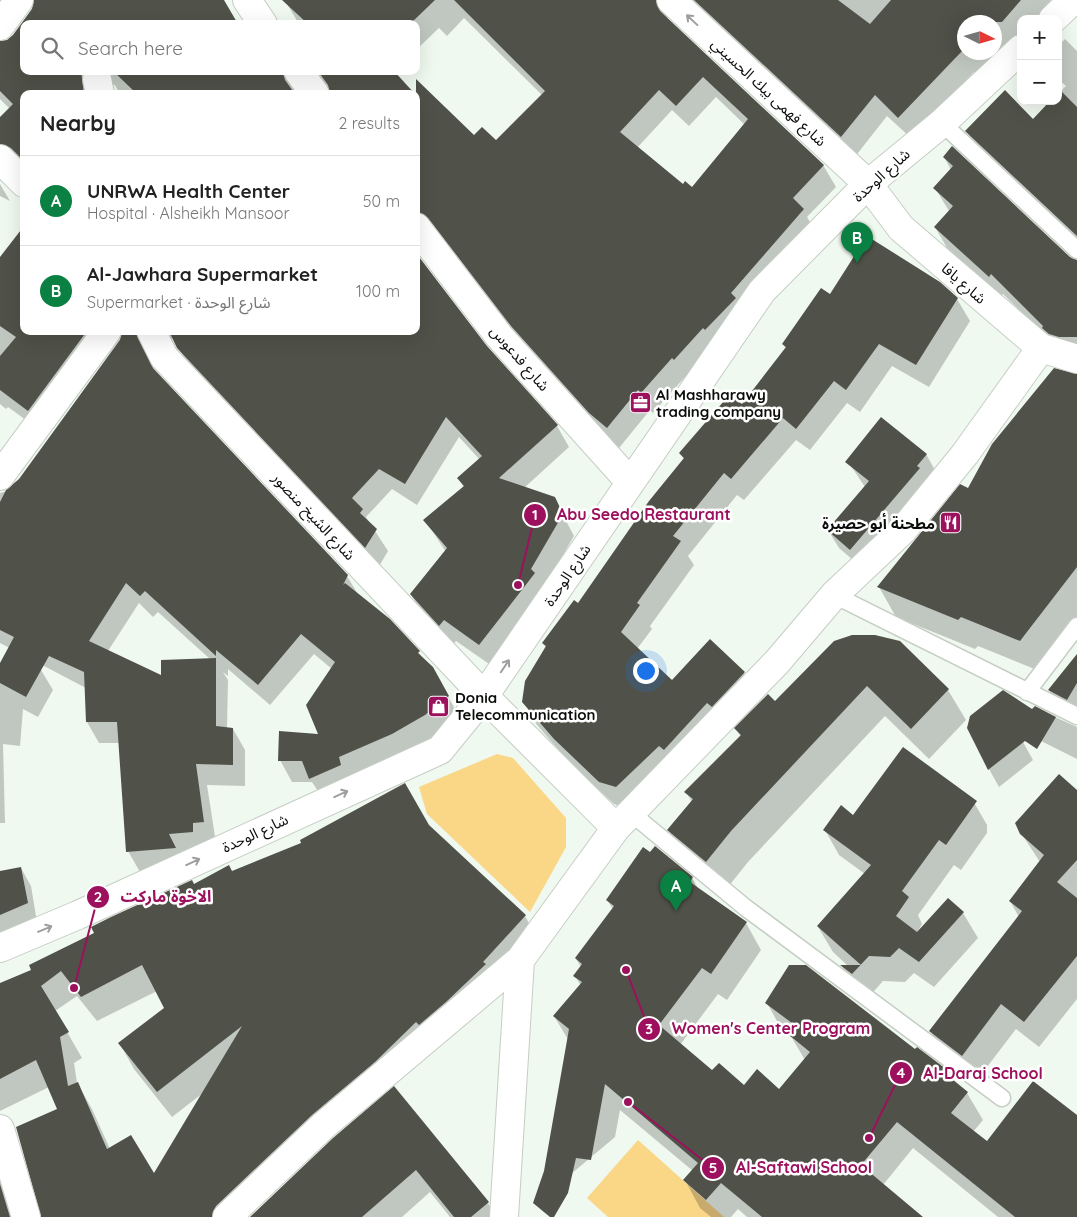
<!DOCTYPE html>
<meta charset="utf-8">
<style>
body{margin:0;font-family:Quicksand,"Noto Sans Arabic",sans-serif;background:#f2f2f2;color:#222}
.controls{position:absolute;right:15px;top:15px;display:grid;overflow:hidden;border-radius:10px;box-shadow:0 5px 20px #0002}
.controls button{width:45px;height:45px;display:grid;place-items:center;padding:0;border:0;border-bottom:1px solid #e0e0e0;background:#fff;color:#222;font:25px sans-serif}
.compass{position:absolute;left:957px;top:15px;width:45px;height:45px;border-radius:50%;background:#fff;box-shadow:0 5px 20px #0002;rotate:95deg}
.you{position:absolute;left:645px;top:670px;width:18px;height:18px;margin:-12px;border:4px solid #fff;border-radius:50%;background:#1a73e8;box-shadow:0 0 0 8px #1a73e833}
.badge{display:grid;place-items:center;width:32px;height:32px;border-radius:50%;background:#0b8043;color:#fff;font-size:16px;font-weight:700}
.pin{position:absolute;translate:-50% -41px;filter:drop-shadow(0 1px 2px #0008)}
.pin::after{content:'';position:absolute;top:26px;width:18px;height:15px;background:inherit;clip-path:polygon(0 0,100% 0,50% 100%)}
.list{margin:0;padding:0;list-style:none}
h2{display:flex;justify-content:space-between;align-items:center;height:65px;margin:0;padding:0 20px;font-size:21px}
h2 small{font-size:16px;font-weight:400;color:#767676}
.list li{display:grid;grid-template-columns:32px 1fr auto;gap:15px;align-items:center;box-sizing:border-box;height:90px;padding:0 20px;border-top:1px solid #e0e0e0}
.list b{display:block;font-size:19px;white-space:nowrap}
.list p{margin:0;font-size:16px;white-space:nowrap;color:#767676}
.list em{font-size:16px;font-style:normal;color:#767676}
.icon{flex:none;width:28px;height:28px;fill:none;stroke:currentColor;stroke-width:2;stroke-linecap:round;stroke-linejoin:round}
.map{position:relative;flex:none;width:1077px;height:1217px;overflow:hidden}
.search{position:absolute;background:#fff;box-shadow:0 5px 20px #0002;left:20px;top:20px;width:400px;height:55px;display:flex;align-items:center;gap:12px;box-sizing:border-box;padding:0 18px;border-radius:10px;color:#767676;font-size:19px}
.panel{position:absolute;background:#fff;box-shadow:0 5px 20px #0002;left:20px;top:90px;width:400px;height:245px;border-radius:10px}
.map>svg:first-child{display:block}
.green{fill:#fad687}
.shadow{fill:#0003;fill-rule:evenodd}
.building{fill:#505249;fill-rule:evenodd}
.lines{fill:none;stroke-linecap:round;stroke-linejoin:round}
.service-casing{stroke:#c5cdc5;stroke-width:19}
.minor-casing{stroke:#c5cdc5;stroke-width:30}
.tertiary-casing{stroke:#c5cdc5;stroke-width:30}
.secondary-casing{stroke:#c5cdc5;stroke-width:30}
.service{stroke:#fff;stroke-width:16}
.minor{stroke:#fff;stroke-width:28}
.tertiary{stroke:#fff;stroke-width:28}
.secondary{stroke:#fff;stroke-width:28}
.oneway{stroke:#9d9e9d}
.labels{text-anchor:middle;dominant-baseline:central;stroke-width:5;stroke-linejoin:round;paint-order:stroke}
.street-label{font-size:15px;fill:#0a0d0a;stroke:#fff}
.poi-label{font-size:15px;font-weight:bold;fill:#0a0d0a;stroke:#fff;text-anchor:start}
.leader{fill:none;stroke:#9d105d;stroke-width:2}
.callout-dot{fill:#9d105d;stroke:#fff;stroke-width:2}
.mark-label{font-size:15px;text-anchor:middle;font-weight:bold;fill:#fff}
.callout-label{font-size:16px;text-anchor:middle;font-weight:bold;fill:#9d105d;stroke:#fff;stroke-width:5;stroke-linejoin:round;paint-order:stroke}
</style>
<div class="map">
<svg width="1077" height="1217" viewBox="0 0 1077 1217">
<rect width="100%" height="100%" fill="#f0f9f0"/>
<path class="green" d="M497,754L513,758L566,818V847L530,912L427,814L419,787Z
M638,1140L724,1217H608L587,1198Z"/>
<path class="shadow" d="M0,0H222L24,24V71H394L331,94L318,78L295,87V94H120L115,85L107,84L95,94H24V170L0,171V119L10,109L0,99V43L7,41L14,36L34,5L24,7L18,12L0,40Z
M291,0H1051L1035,19H1021V36L1017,40L976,74L974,72L911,138L887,116L854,158L671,11L667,19L823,165L836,187L807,217L815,230L687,380L684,378L653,413L650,410L619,448L603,434L416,239V94L474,137L496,142L542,95L464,18L447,36L439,28L416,50V24H299L287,4ZM964,22H994V52H964ZM716,97L745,125L692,189L683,186L637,148L672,110L689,126Z
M1065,39L1077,51V244L978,150L966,130L1033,121L1058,101V94L1066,86L1058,79V46Z
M944,157L1069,258L1077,261V357L1049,339L1003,294L1001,296L947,248L935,227L949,211L935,188L951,170Z
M0,184L10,201L0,196Z
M0,259L24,331H416L486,346L557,426L569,447L524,488L554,498L574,536L543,589L492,666L456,641L452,646L423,616L411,594L446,552L425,520L464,488L459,479L480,460L459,437L417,505L392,489L366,517L388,551L378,568L191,369L173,339L164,336L147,352L154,371L347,576L359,596L389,620L432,668L460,718L437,736L323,799L312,782H292L280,760L320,736L332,669L314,654L270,705L228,669V676L223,672L228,680L227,728L233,729L245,750V786L207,785L216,843L140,872L128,851L120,743H99L87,722L86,688L0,643V493L7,491L20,480L122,336L113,337L41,431L8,407L6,409L0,404ZM139,603L153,617L158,612L210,659L162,677L108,651Z
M830,296L957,299L970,321L929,387L892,366L860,412L847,403L810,450L796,440L744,500L737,495L688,556L694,565L650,626L652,629L637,649L672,682L710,641L744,673L757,696L629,809L614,804L569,762L537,725L524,702L546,648L543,643L578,604L684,460L681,454L742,406L786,349L783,344Z
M1077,375V618L1037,670L978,646L975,649L896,617L879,587Z
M926,454L936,472L861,567L839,548L828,530L865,487L851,466Z
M899,643L948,690L966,720L929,759L885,716L748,862L724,892L687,861L669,830L692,802L686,792L741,737L736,729L775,702Z
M1077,656V717L1059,708L1049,690Z
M0,665L41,670L53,690L38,717L23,709L20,746L3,744L5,823H0Z
M1035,708L1077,727V759L1035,738Z
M1023,742L1033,760L999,787L989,769Z
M1077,792V999L1039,1047L1016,1029L977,1080L945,1057L931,1032L1019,917L1010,901L1040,862L1021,833Z
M972,799L987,825V833L961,870L954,865L918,915L922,924L918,931L963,913L978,938L934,987L914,973L905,982L883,981L867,999L856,991L842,966L849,967L833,952L818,927L865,874L839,855L825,830L854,816Z
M428,826L525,916L539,941L246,1217H42L58,1110L49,1087L0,1111V985L33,970L194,886L232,873ZM157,991L166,1008L120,1044L134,1069L172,1117L203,1093L154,1176L110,1149L92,1109L77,1083L74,1063L82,1058L55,1011L77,996L97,1021Z
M21,868L31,886L37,922L0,937V872Z
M692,878L699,890L746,923L761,950L727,1000L718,994L680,1045L713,1072L744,1086L780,1090L805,1060L792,1038L782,1030L767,1003L916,1051L949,1073L955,1082L967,1093L983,1120L973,1132L987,1143L1077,1117V1217H998L913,1148L883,1185L921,1217H747L738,1209L731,1217H711L700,1208L685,1180L693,1171L620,1110L615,1137L564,1180L569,1041L554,1016L581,986L575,976L581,967L576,959L613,909L607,900Z
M394,1088L488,1203L496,1217H450L430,1192L402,1217H250Z
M0,1163L16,1217H0Z"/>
<path class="building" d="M34,0H224L238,24H24V71H81L84,94H24V161L11,148L0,144V117L13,104L0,91V41L7,40L13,35L32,9Z
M282,0H435L410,24H308Z
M454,0H656L660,11L824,165L793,198L804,209L731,293L736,298L705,330L703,328L674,360L672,358L641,393L638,390L607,428L589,413L511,326L428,218L416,212V79L474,135L482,127L496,140L545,91ZM703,77L748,119L692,187L685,181L683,184L620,132L659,90L676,106Z
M694,0H838L870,24L891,0H1021L1002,22H964V49L898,118L875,95L841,137Z
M113,71H283L285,80L295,94H137Z
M318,71H394L415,94H330L328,85Z
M1005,90L1033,119L1050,101H1058L1060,90L1077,107V236L965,131Z
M952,146L1070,257L1077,260V337H1059L1049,334L1042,328L1043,326L991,274L989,277L934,227L953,206L933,188L953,166L943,157Z
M24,226V331H87L28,411L0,390V356L16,337L0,326V257Z
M867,236L940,282L958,298L916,365L879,344L846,390L834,381L796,429L783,418L731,479L724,473L673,536L681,541L637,603L640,605L621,632L672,680L710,639L745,672L712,707L707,703L664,750L659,746L616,787L599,782L554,739L522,702L525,681L546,646L542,643L574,600L578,603L649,501L684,458L679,453L730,394L742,404L786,347L782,344L821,288L830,294Z
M416,253L487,346L558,425L499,478L555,497L563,514L531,569L535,573L479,645L444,620L439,626L410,594L447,548L423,520L464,486L457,478L482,456L446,417L405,484L379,469L352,498L363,509L360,513L377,529L365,548L177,348L169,331H416Z
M122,331H136L153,368L348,575L343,585L345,583L390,619L420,651L418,653L433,667L449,696L425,715L392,734L339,757L341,765L309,779L302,761H278L279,731L318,734L306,705L335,662L301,634L258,685L216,650V656L145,591L140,596L126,583L89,641L161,675V660L216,658V726L233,728V765L196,764L204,822L193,823V832L169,834L176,848L126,852L117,722H86L84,672L49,656L26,697L0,683V663L14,637L0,630V502L6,490L19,479L120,340Z
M1054,368L1077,374V567L1020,641L961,617L958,620L877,587L960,484L968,488L992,444Z
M881,417L927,454L917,466L920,468L850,550L827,530L869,481L845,462Z
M852,635H875L900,641L949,689L911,729L867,686L731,831L706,862L667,830L693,799L684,792L741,735L734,728L768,694L775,701L834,641Z
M1077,654V683L1067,700L1048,690Z
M1003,690L1032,709L1035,706L1056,717L1037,749L1025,741L988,770L967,728L970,716Z
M903,747L977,801L946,845L939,840L902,891L909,897L896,916L917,932L948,898L964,912L919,962L899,948L890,957L869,956L852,974L840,965H861L817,926L871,865L823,830L841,805L853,815Z
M1059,774L1077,790V860L1057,882L1077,898V956L1024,1022L1001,1004L962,1056L929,1031L1022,911L1009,901L1044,855L1020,834L1015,823Z
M405,783L429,825L526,915L483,962L486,964L446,1002L419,1025L416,1022L375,1062L312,1115L216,1206L212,1217H41L16,1127L57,1109L36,1060L0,1079V983L31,970L29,965L94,933L91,927L111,917L192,880L194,884L229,865L232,871L301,843L300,840ZM142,965L164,1008L118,1043L157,1092L242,1026L154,1173L131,1135L107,1149L78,1082L68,1086L60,1037L69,1032L41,986L61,971L81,997Z
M655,846L693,877L690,882L747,922L711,974L702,968L659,1025L712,1070L719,1063L744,1085L757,1069L779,1089L810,1052L789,1035L796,1026L765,1003L789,965H806L915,1049L917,1047L950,1072L947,1075L968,1092L951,1113L987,1141L1033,1081L1077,1115V1217H1015L897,1122L861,1165L923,1217H762L721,1183L706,1200L683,1180L698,1163L605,1084L591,1160L576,1158L568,1193L554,1217H550L533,1203L544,1171L569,1029L553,1016L582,982L573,976L582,964L575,958L614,906L606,900L643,847L650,852Z
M21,867L28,903L0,915V871Z
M394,1086L489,1202L471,1217H454L416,1170L362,1217H250L333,1138Z
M0,1184L10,1217H0Z"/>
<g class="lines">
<defs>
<path id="service" d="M942,123L1077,250
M834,595L1077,716
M1027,692L1077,626
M631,813L746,908L1002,1098"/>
<path id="minor" d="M247,0L263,24
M671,0L868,184
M0,26L19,0
M298,71L315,94
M97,79L100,94
M0,159L24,183
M416,227L499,336L630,482
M151,331L164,357L484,696L616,828
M0,476L107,331
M0,1129L26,1217
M227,1217L323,1126L520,960
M504,1217L520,960L616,828L777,662L834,595L903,530L965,454L1041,348"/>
<path id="tertiary" d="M868,184L901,228L1041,348L1077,359"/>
<path id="secondary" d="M1053,19L1073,0
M0,948L78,915L440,750L484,696L762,291L868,184L942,123L1021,49"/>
</defs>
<use href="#service" class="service-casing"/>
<use href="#minor" class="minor-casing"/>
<use href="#tertiary" class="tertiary-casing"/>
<use href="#secondary" class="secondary-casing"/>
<use href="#service" class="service"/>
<use href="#minor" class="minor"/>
<use href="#tertiary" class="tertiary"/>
<use href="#secondary" class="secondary"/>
</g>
<defs><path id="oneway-shaft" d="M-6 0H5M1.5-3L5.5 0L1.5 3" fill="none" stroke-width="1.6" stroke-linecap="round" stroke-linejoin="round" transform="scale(1.25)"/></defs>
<g class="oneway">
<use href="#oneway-shaft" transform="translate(692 20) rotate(-137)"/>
<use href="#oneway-shaft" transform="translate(505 666) rotate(-56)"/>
<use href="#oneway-shaft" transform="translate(341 794) rotate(-24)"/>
<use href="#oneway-shaft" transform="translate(193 862) rotate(-25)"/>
<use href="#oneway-shaft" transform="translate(45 929) rotate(-23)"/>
</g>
<defs>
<symbol id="office-square" viewBox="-11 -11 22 22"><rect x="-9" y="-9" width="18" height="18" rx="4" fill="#9d105d" stroke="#fff"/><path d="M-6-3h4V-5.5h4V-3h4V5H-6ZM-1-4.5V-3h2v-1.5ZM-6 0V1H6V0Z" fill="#fff"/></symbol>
<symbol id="restaurant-square" viewBox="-11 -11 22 22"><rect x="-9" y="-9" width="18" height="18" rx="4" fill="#9d105d" stroke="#fff"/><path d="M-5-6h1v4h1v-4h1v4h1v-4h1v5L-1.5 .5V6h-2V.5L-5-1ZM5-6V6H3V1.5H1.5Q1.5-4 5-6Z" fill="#fff"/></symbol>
<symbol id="shop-square" viewBox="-11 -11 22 22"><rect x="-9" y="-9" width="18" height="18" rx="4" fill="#9d105d" stroke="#fff"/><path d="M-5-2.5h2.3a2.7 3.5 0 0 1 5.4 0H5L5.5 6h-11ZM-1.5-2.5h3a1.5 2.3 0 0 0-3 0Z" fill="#fff"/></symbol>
</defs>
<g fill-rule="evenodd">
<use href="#office-square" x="628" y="390" width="25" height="25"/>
<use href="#restaurant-square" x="938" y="510" width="25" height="25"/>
<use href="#shop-square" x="426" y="694" width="25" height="25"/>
</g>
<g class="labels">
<g class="street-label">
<text transform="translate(769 92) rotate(43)">شارع فهمى بيك الحسيني</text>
<text transform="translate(881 175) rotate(-42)">شارع الوحدة</text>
<text transform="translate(964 283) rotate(41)">شارع يافا</text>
<text transform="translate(520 358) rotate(49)">شارع فدعوس</text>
<text transform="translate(314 516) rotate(47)">شارع الشيخ منصور</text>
<text transform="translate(567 575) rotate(-56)">شارع الوحدة</text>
<text transform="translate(255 833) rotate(-25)">شارع الوحدة</text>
</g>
<g class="poi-label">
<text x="656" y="394">Al Mashharawy<tspan x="656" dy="17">trading company</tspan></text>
<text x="935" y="523" text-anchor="end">مطحنة أبو حصيرة</text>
<text x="455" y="697">Donia<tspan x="455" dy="17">Telecommunication</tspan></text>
</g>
</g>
<path class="leader" d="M518 585L535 515M74 988L98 897M626 970L649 1029M869 1138L901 1073M628 1102L713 1168"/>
<g class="callout-dot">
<circle cx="518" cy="585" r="5"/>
<circle cx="74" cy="988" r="5"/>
<circle cx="626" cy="970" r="5"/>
<circle cx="869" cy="1138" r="5"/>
<circle cx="628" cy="1102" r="5"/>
<circle cx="535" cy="515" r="12"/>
<circle cx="98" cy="897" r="12"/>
<circle cx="649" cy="1029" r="12"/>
<circle cx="901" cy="1073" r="12"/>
<circle cx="713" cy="1168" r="12"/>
</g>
<g class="mark-label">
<text x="535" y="520">1</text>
<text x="98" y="902">2</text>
<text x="649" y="1034">3</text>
<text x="901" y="1078">4</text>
<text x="713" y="1173">5</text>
</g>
<g class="callout-label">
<text x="644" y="520">Abu Seedo Restaurant</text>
<text x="166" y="902">الاخوة ماركت</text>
<text x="771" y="1034">Women's Center Program</text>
<text x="983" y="1079">Al-Daraj School</text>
<text x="804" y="1173">Al-Saftawi School</text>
</g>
</svg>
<div class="controls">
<button>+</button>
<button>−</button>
</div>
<svg class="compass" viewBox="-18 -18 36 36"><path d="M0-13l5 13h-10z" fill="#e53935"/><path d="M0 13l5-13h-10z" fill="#767676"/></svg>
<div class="you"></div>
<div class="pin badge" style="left:676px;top:911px">A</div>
<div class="pin badge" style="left:857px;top:263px">B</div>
<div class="search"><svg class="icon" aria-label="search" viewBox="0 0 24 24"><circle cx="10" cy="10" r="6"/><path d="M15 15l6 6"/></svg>Search here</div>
<section class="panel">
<h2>Nearby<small>2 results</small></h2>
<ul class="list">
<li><span class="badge">A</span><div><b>UNRWA Health Center</b><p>Hospital · Alsheikh Mansoor</p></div><em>50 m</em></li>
<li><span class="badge">B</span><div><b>Al-Jawhara Supermarket</b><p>Supermarket · شارع الوحدة</p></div><em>100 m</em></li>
</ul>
</section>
</div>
